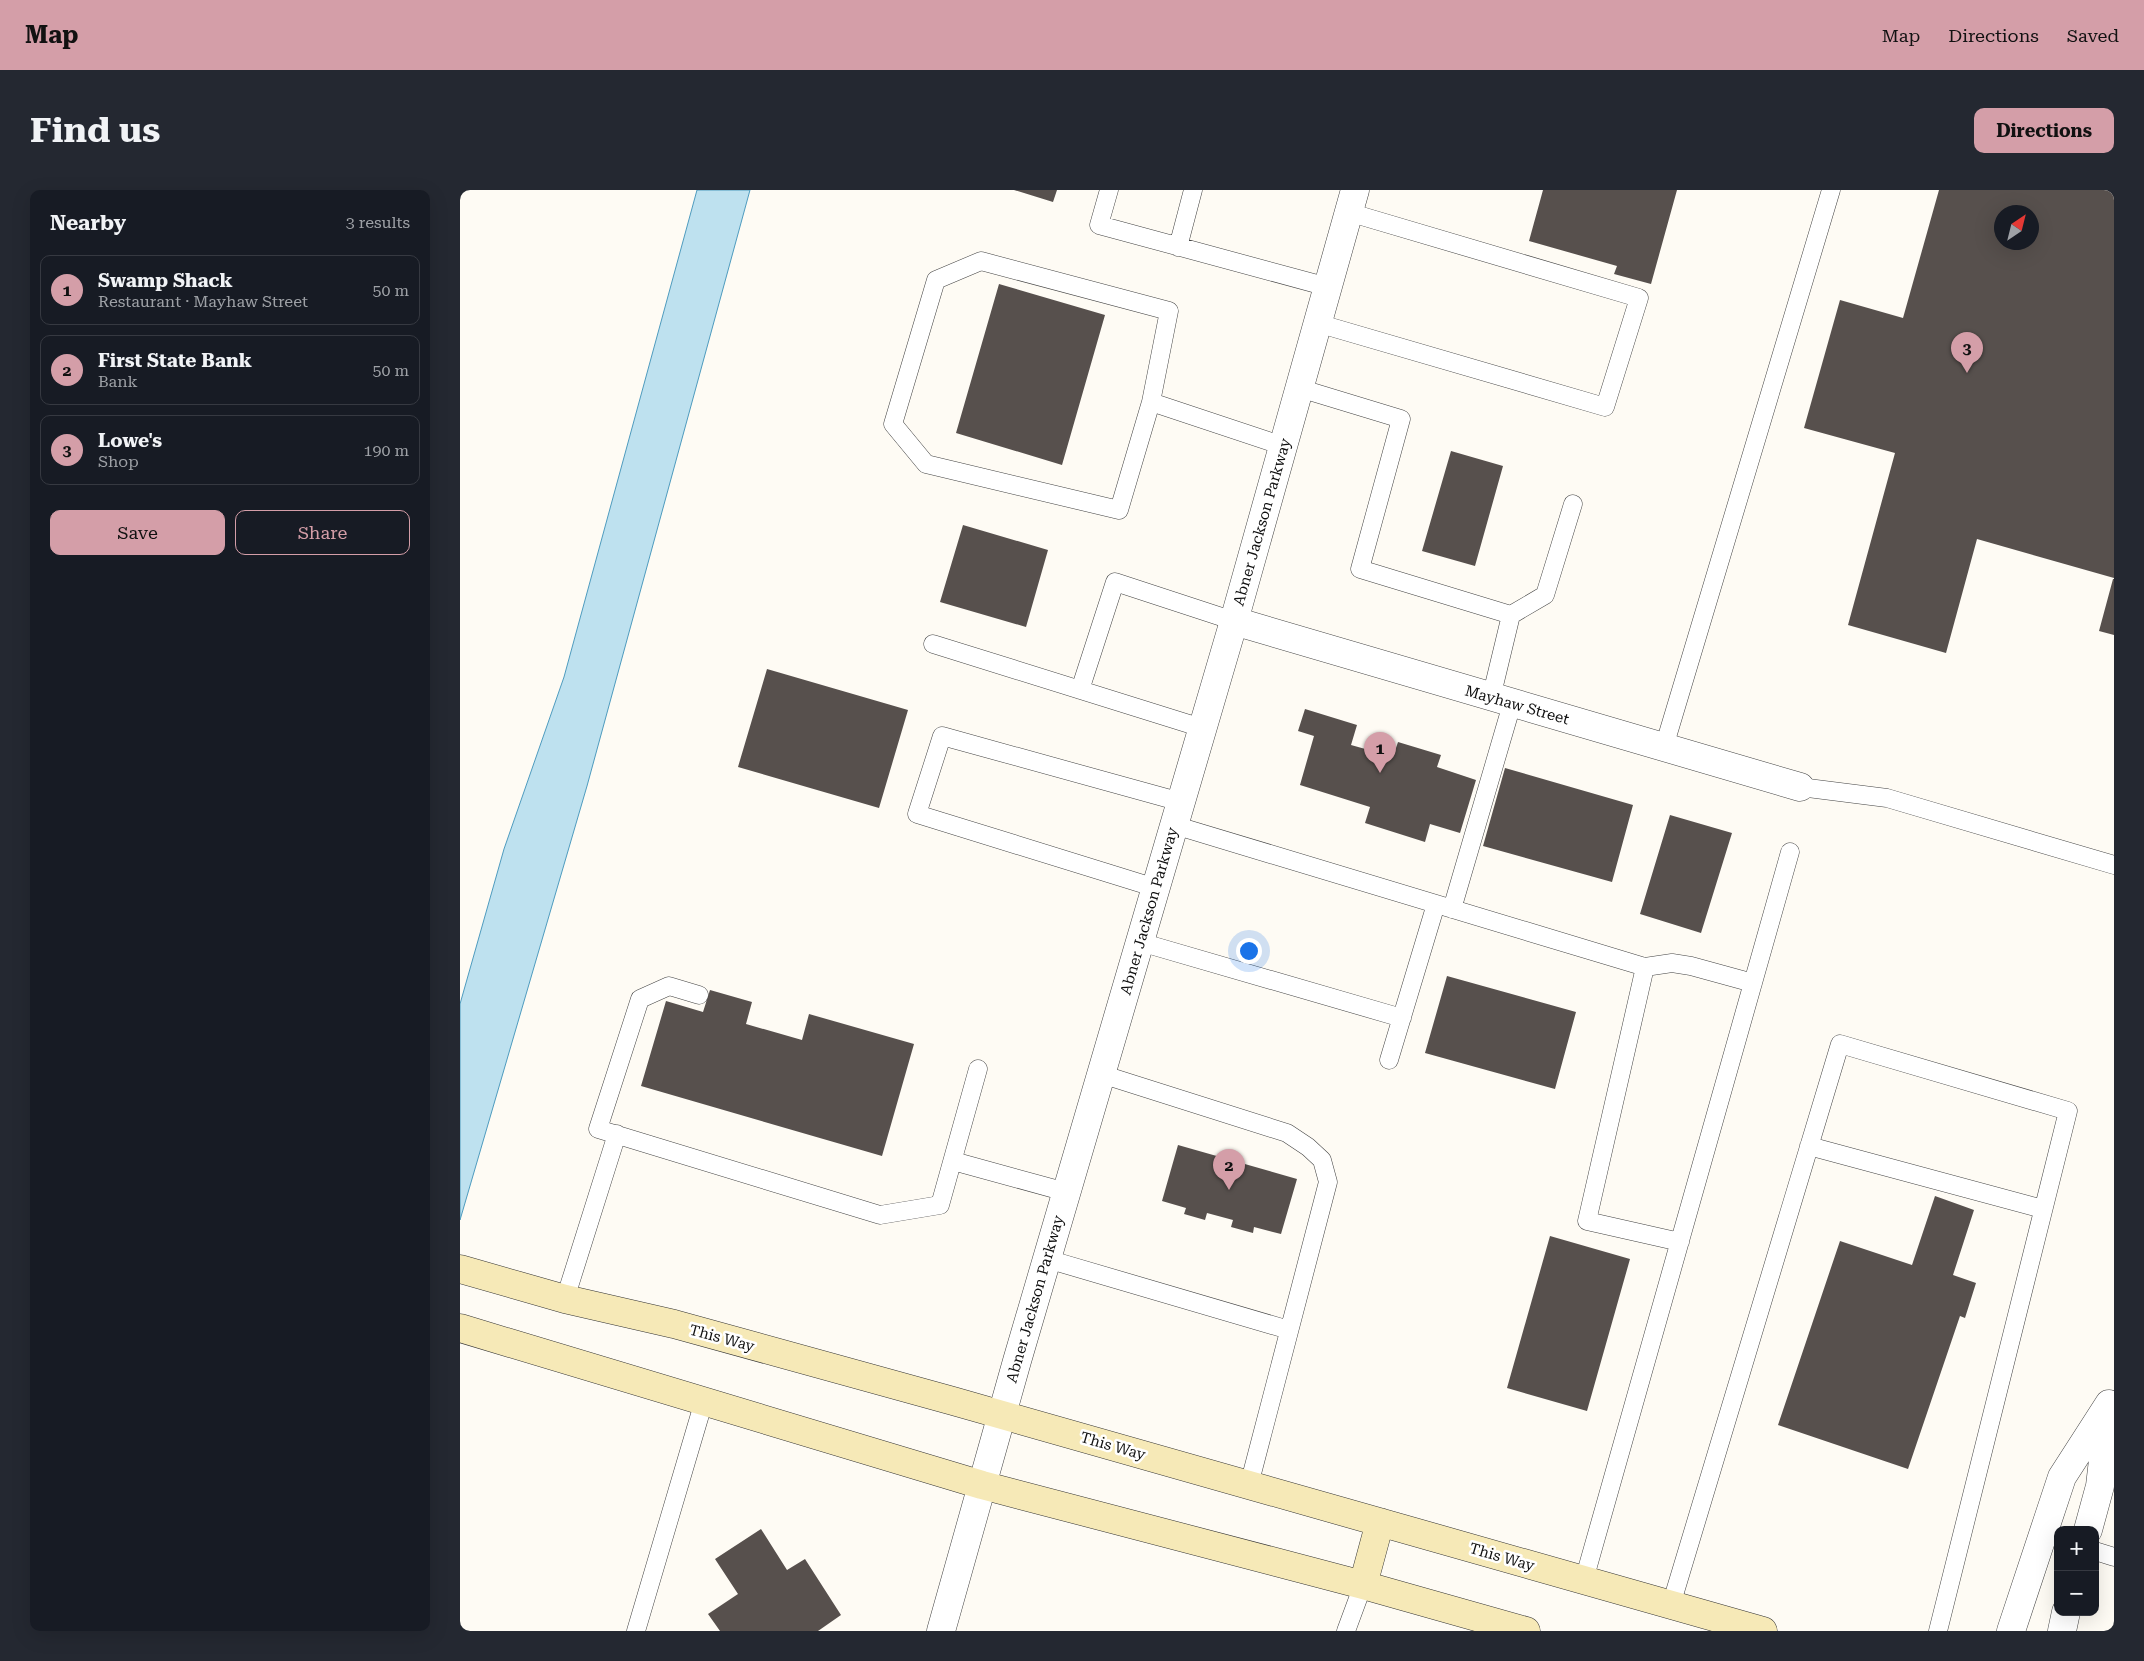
<!DOCTYPE html>
<meta charset="utf-8">
<style>
body{margin:0;font-family:"Roboto Serif",serif;background:#242831;color:#f1f3f6}
.controls{position:absolute;right:15px;bottom:15px;display:grid;overflow:hidden;border-radius:10px;box-shadow:0 5px 20px #0002}
.controls button{width:45px;height:45px;display:grid;place-items:center;padding:0;border:0;border-bottom:1px solid #363941;background:#171b24;color:#f1f3f6;font:25px sans-serif}
.compass{position:absolute;left:1534px;top:15px;width:45px;height:45px;border-radius:50%;background:#171b24;box-shadow:0 5px 20px #0002;rotate:35deg}
.you{position:absolute;left:788px;top:760px;width:18px;height:18px;margin:-12px;border:4px solid #fff;border-radius:50%;background:#1a73e8;box-shadow:0 0 0 8px #1a73e833}
.badge{display:grid;place-items:center;width:32px;height:32px;border-radius:50%;background:#d49ea8;color:#111;font-size:16px;font-weight:700}
.pin{position:absolute;translate:-50% -41px;filter:drop-shadow(0 1px 2px #0008)}
.pin::after{content:'';position:absolute;top:26px;width:18px;height:15px;background:inherit;clip-path:polygon(0 0,100% 0,50% 100%)}
.list{margin:0;padding:0;list-style:none}
h2{display:flex;justify-content:space-between;align-items:center;height:65px;margin:0;padding:0 20px;font-size:21px}
h2 small{font-size:16px;font-weight:400;color:#9ea1a6}
.list li{display:grid;grid-template-columns:32px 1fr auto;gap:15px;align-items:center;box-sizing:border-box;height:70px;margin:0 10px 10px;padding:0 10px;border:1px solid #363941;border-radius:10px}
.list b{display:block;font-size:19px;white-space:nowrap}
.list p{margin:0;font-size:16px;white-space:nowrap;color:#9ea1a6}
.list em{font-size:16px;font-style:normal;color:#9ea1a6}
.actions{display:flex;gap:10px;padding:15px 20px}
.actions a{flex:1;padding:11px 0;border:1px solid #d49ea8;border-radius:10px;text-align:center;font-size:18px;color:#d49ea8}
.actions .main{background:#d49ea8;color:#111}
.map{position:relative;flex:none;width:1654px;height:1441px;overflow:hidden;border-radius:10px}
header{display:flex;align-items:center;gap:30px;box-sizing:border-box;height:70px;padding:0 25px;background:#d49ea8;color:#111}
header strong{font-size:24px}
nav{display:flex;gap:28px;margin-inline-start:auto;font-size:18px}
.intro{display:flex;align-items:center;justify-content:space-between;box-sizing:border-box;height:120px;padding:0 30px}
h1{margin:0;font-size:35px}
.button{padding:12px 22px;border-radius:10px;background:#d49ea8;color:#111;font-size:18px;font-weight:700}
main{display:flex;gap:30px;padding:0 30px}
aside{flex:1;background:#171b24;border-radius:10px;box-shadow:0 5px 20px #0002}
.map>svg:first-child{display:block}
.water{fill:#bee1ef;stroke:#4e9bbe}
.building{fill:#57504d;fill-rule:evenodd}
.lines{fill:none;stroke-linecap:round;stroke-linejoin:round}
.service-casing{stroke:#434343;stroke-width:19}
.minor-casing{stroke:#434343;stroke-width:29}
.tertiary-casing{stroke:#434343;stroke-width:29}
.secondary-casing{stroke:#323232;stroke-width:29}
.service{stroke:#fff;stroke-width:18}
.minor{stroke:#fff;stroke-width:28}
.tertiary{stroke:#fff;stroke-width:28}
.secondary{stroke:#f6e9b7;stroke-width:28}
.labels{text-anchor:middle;dominant-baseline:central;stroke-width:5;stroke-linejoin:round;paint-order:stroke}
.street-label{font-size:15px;fill:#101010;stroke:#fff}
</style>
<header>
<strong>Map</strong>
<nav><a>Map</a><a>Directions</a><a>Saved</a></nav>
</header>
<div class="intro"><h1>Find us</h1><a class="button">Directions</a></div>
<main>
<aside>
<h2>Nearby<small>3 results</small></h2>
<ul class="list">
<li><span class="badge">1</span><div><b>Swamp Shack</b><p>Restaurant · Mayhaw Street</p></div><em>50 m</em></li>
<li><span class="badge">2</span><div><b>First State Bank</b><p>Bank</p></div><em>50 m</em></li>
<li><span class="badge">3</span><div><b>Lowe's</b><p>Shop</p></div><em>190 m</em></li>
</ul>
<div class="actions"><a class="main">Save</a><a>Share</a></div>
</aside>
<div class="map">
<svg width="1654" height="1441" viewBox="0 0 1654 1441">
<rect width="100%" height="100%" fill="#fefbf4"/>
<path class="water" d="M237,0H290L127,596L0,1030V814L44,659L104,487Z"/>
<path class="building" d="M554,0H597L593,12Z
M1083,0H1217L1191,94L1154,84L1157,76L1069,51Z
M1479,0H1654V388L1517,349L1486,463L1388,435L1435,263L1344,238L1380,110L1443,128ZM1542,22H1572V52H1542Z
M539,94L645,125L602,275L496,243Z
M991,261L1043,276L1015,376L962,361Z
M503,335L588,360L566,437L480,412Z
M1653,389H1654V445L1639,441Z
M307,479L448,520L419,618L278,577Z
M845,519L897,535L891,555L916,562L919,552L936,558L938,552L981,565L977,577L1016,590L1000,643L970,634L965,652L905,633L910,617L840,595L854,546L838,541Z
M1045,578L1173,615L1152,692L1023,656Z
M1210,625L1272,643L1241,743L1180,724Z
M987,786L1116,822L1095,899L965,863Z
M250,800L292,812L286,834L342,850L349,824L454,854L422,966L181,896L206,811L243,822Z
M718,955L837,989L821,1044L794,1037L793,1043L771,1037L773,1030L747,1023L745,1030L724,1024L726,1018L702,1011Z
M1475,1006L1514,1020L1493,1085L1516,1093L1505,1128L1500,1126L1448,1279L1318,1235L1380,1051L1452,1075Z
M1090,1046L1170,1069L1127,1221L1047,1198Z
M301,1339L327,1380L345,1369L381,1425L358,1441H260L248,1424L278,1404L255,1369Z"/>
<g class="lines">
<defs>
<path id="service" d="M649,0L639,35L868,97
M718,57L733,0
M857,133L1145,217L1179,108L888,22
M839,198L941,229L900,379L1051,425L1085,405L1113,314
M691,212L659,320L466,274L433,234L476,90L521,71L709,121L691,212L823,256
M473,454L742,538
M620,500L655,392L774,431
M1031,508L1051,425
M1204,557L1371,0
M1340,597L1427,608L1654,675
M714,635L1185,777L1212,773L1231,776L1293,793
M696,698L457,624L482,546L721,612
M992,719L1052,514
M680,752L942,828
M1185,777L1127,1031L1220,1052
M239,805L209,796L180,809L138,939L420,1025L480,1015L518,879
M929,870L976,714
M641,884L827,943L848,957L862,970L868,992L789,1295
M1349,956L1583,1019
M493,971L606,1002
M587,1069L829,1140
M105,1109L157,944
M1635,1361L1654,1367
M1124,1390L1330,662
M1211,1415L1380,854L1608,921L1478,1441
M176,1441L244,1211
M886,1441L903,1395"/>
<path id="minor" d="M774,431L1340,597
M1628,1340L1640,1296L1649,1218
M1551,1441L1602,1287L1649,1214
M1602,1441L1606,1422"/>
<path id="tertiary" d="M481,1441L557,1171L774,431L895,0"/>
<path id="secondary" d="M0,1079L105,1109L214,1134L493,1211L1303,1441
M0,1138L522,1295L903,1395L1066,1441
M903,1395L920,1332"/>
</defs>
<use href="#service" class="service-casing"/>
<use href="#minor" class="minor-casing"/>
<use href="#tertiary" class="tertiary-casing"/>
<use href="#secondary" class="secondary-casing"/>
<use href="#service" class="service"/>
<use href="#minor" class="minor"/>
<use href="#tertiary" class="tertiary"/>
<use href="#secondary" class="secondary"/>
</g>
<g class="labels">
<g class="street-label">
<text transform="translate(802 332) rotate(-74)">Abner Jackson Parkway</text>
<text transform="translate(1057 515) rotate(16)">Mayhaw Street</text>
<text transform="translate(689 721) rotate(-74)">Abner Jackson Parkway</text>
<text transform="translate(575 1109) rotate(-74)">Abner Jackson Parkway</text>
<text transform="translate(262 1148) rotate(15)">This Way</text>
<text transform="translate(653 1256) rotate(16)">This Way</text>
<text transform="translate(1042 1367) rotate(16)">This Way</text>
</g>
</g>
</svg>
<div class="controls">
<button>+</button>
<button>−</button>
</div>
<svg class="compass" viewBox="-18 -18 36 36"><path d="M0-13l5 13h-10z" fill="#e53935"/><path d="M0 13l5-13h-10z" fill="#9ea1a6"/></svg>
<div class="you"></div>
<div class="pin badge" style="left:920px;top:583px">1</div>
<div class="pin badge" style="left:769px;top:1000px">2</div>
<div class="pin badge" style="left:1507px;top:183px">3</div>
</div>
</main>
